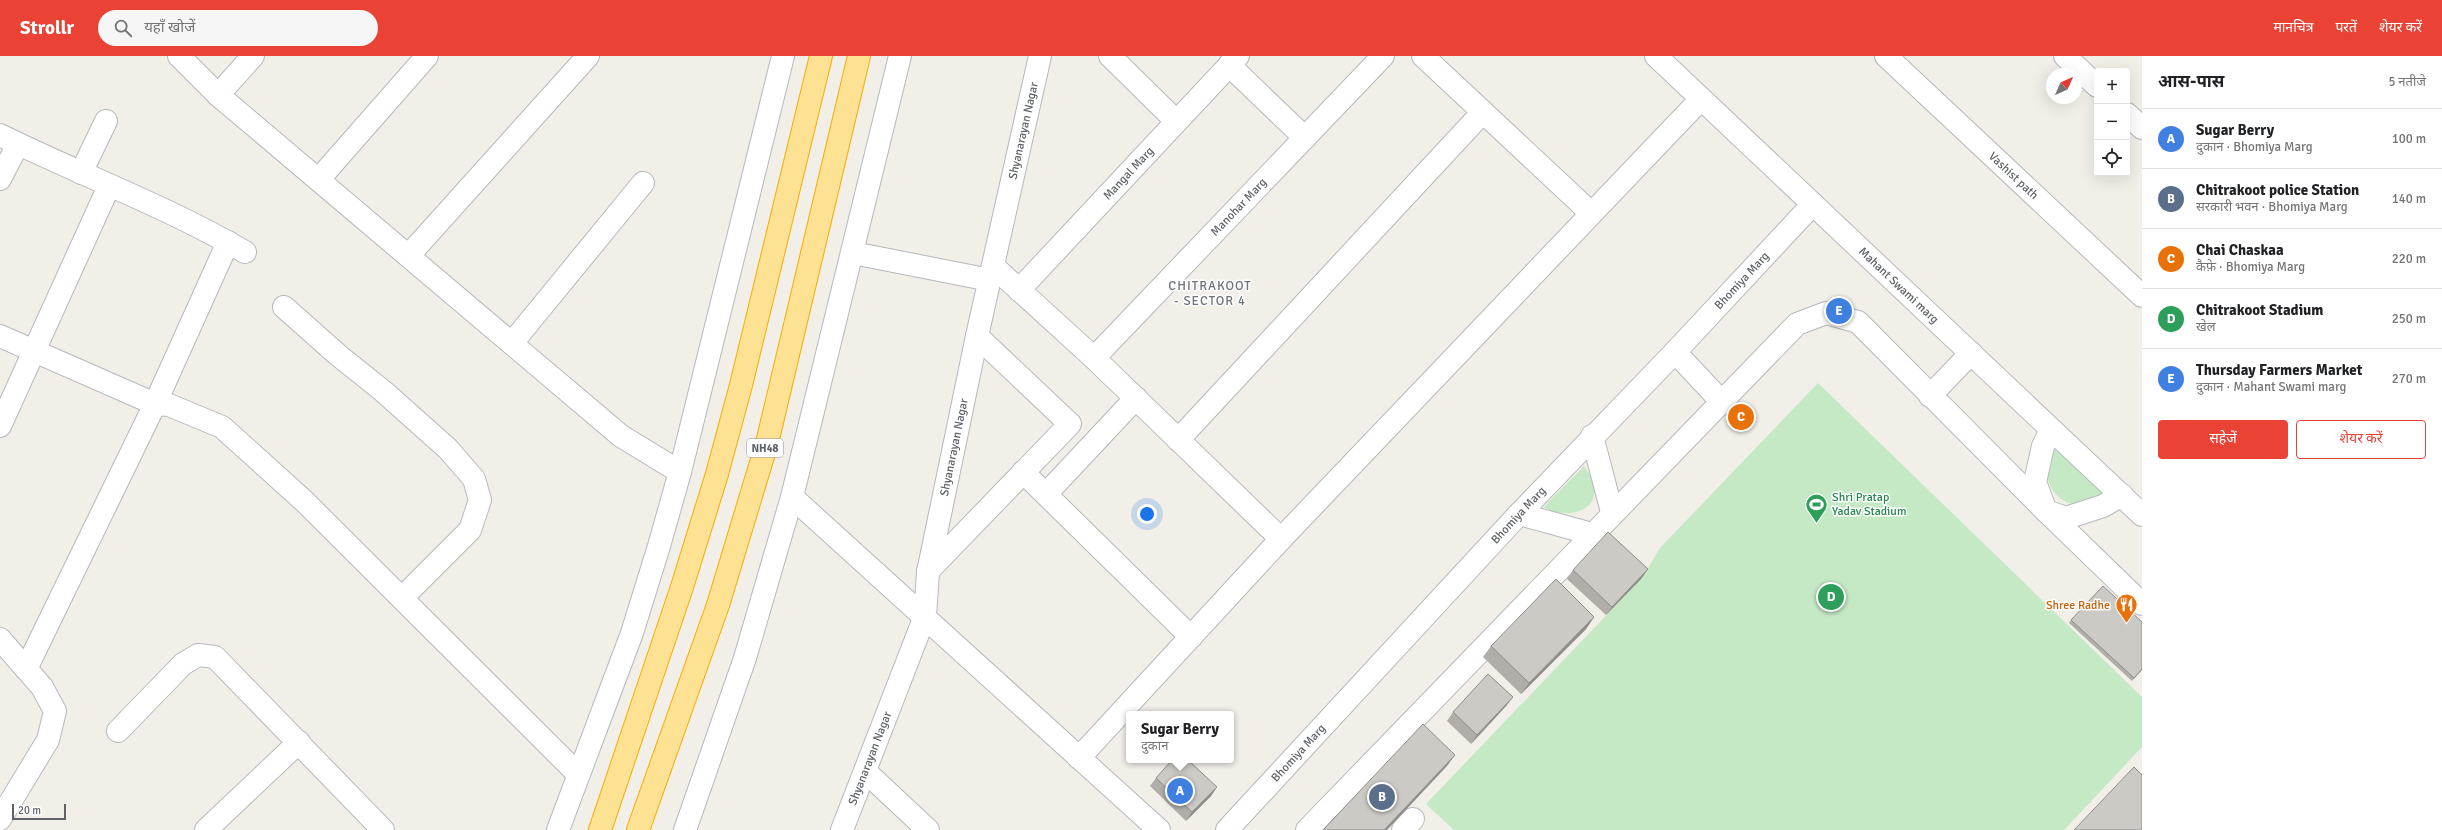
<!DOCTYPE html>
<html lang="hi">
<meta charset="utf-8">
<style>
body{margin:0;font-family:Signika,"Noto Sans Devanagari",sans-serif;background:#f6f6f6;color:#202124}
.controls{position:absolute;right:12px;top:12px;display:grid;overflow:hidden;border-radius:4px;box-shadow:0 4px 16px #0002}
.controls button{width:36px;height:36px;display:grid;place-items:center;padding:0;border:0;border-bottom:1px solid #e0e0e0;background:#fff;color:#202124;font:20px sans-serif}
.compass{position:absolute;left:2046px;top:12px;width:36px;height:36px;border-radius:50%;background:#fff;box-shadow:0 4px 16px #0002;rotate:45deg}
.scale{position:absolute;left:12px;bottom:10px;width:54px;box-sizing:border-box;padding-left:4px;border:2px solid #5f6368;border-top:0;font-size:11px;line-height:14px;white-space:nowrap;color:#5f6368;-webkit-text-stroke:3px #fff;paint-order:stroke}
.you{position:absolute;left:1147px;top:458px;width:14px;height:14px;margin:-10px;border:3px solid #fff;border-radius:50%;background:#1a73e8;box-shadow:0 0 0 6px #1a73e833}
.badge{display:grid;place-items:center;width:26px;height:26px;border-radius:50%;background:#ea4335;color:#fff;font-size:13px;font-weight:700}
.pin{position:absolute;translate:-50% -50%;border:2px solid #fff;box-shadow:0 1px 4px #0006}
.popup{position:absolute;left:1126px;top:655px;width:108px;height:52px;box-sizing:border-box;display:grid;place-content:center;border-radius:4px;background:#fff;filter:drop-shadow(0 1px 3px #0005);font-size:13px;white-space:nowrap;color:#757577}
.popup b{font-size:15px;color:#202124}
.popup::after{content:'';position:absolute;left:50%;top:100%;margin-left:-8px;border:8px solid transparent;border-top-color:#fff}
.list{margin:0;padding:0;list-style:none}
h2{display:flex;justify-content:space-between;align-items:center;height:52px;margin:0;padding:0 16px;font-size:17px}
h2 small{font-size:13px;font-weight:400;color:#757577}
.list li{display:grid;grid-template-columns:26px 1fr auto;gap:12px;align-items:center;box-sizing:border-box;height:60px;padding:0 16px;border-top:1px solid #e0e0e0}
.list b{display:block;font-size:15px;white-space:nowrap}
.list p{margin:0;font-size:13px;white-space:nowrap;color:#757577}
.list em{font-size:13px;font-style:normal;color:#757577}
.actions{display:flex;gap:8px;padding:12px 16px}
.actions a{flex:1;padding:9px 0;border:1px solid #ea4335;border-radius:4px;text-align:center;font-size:14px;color:#ea4335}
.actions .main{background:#ea4335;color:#fff}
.icon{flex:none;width:22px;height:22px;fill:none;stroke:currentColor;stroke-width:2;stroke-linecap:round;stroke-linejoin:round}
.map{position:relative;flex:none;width:2142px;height:774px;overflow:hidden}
header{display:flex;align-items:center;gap:24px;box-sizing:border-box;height:56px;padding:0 20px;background:#ea4335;color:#fff}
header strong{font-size:19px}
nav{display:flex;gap:22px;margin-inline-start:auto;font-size:14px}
.search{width:280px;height:36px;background:#f6f6f6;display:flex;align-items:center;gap:10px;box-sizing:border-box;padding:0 14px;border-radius:22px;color:#757577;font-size:15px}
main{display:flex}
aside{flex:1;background:#fff}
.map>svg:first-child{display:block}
.green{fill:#c5e8c5}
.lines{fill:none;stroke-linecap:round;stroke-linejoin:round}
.minor-casing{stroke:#b5b8bc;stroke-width:24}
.highway-casing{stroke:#f9ab00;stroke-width:24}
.minor{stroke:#fff;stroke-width:22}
.highway{stroke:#fde293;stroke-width:22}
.wall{fill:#afaea9}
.shaded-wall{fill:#8f8d8a}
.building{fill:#cccac5;stroke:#8f8d8a}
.labels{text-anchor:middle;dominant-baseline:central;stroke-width:3;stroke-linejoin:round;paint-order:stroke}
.shield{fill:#fff;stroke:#8f9295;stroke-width:1}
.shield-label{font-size:11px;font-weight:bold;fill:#5f6368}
.street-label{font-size:12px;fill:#5f6368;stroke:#fff}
.leisure-label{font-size:12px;fill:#27864d;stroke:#fff;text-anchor:start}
.food-label{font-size:12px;fill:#c56008;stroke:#fff;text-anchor:end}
.neighbourhood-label{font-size:13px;letter-spacing:1px;fill:#70757a;stroke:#fff}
</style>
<header>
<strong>Strollr</strong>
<div class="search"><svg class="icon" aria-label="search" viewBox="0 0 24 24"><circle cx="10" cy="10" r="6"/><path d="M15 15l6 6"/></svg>यहाँ खोजें</div>
<nav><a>मानचित्र</a><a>परतें</a><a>शेयर करें</a></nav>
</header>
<main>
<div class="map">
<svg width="2142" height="774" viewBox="0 0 2142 774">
<rect width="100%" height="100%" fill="#f1efe8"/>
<path class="green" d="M1818,327L2142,641V691L2064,774H1454L1426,748L1642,522L1660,492Z
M2054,392L2103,436C2098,440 2092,445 2085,447C2063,453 2046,433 2047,413C2047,406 2051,399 2054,392Z
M1584,410C1588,416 1593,422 1594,430C1599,457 1563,464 1544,451Z"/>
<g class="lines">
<defs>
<g id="minor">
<path d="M179,0L218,39L621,380L680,416"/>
<path d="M1110,0L1176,65"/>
<path d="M1423,0L1591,157"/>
<path id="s1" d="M1656,0L2142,459"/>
<path id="s2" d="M1886,0L2142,240"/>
<path d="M2065,0L2097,30"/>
<path d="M1229,9L1305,82"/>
<path d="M218,39L253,0"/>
<path d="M2127,58L2142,72"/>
<path d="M0,79C81,119 166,150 245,196"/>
<path d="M81,117L106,65"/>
<path d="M0,123L18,88"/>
<path d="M319,123L427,0"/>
<path d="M853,197L990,224"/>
<path d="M409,199L588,0"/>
<path d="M993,210L1094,302L1281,483"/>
<path id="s3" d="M1019,234L1238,0"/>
<path d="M284,251L338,299L383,335L448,393L474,423L480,444L470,474L402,542"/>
<path d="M0,280L155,348L169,349L222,371L304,445L578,718"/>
<path d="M512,287L643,127"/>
<path d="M1675,296L1721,345"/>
<path id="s4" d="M1094,302L1383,0"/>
<path d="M1930,340L1971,297"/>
<path d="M0,370L109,130"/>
<path d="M2051,374L2043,390L2035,426L2046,455L2066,462L2103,450L2122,439"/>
<path d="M1592,380L1612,456"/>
<path d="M1178,384L1483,56"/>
<path d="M1023,416L1191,581"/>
<path d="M1046,438L1136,342"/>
<path d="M792,441L1159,774"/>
<path d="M1519,458L1592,478"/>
<path d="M928,515L1070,368L977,280"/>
<path d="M0,583L42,631L55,655L48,684L0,763"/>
<path d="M26,613L155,348L228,186"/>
<path d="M118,675L183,608L198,599L215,601L383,774"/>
<path d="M1079,702L1281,483L1701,43"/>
<path d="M866,716L928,774"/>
<path d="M206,774L299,686"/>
<path d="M558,774L632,577L659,490L680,416L783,0"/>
<path d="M685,774L745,602L792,441L900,0"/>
<path id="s5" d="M842,774L925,560L928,516L977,280L1040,0"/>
<path id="s6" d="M1227,774L1519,458L1675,296L1813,148"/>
<path d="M1307,774L1797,268L1826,257L1858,266L2046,455L2142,548"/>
<path d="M1403,774L1413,763"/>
</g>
<path id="highway" d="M600,774L682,531L717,418L741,329L821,0
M638,774L718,549L767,387L859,0"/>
</defs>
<use href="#minor" class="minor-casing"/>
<use href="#highway" class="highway-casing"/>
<use href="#minor" class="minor"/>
<use href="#highway" class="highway"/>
</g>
<path class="wall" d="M1573,514L1642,522L1606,559L1567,523Z
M1594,561L1586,573L1521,638L1483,601L1491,590Z
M2071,564L2142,566V614L2132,625L2069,567Z
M1507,649L1471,688L1447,665L1453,656Z
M1156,722L1211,740L1186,765L1150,730Z"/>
<path class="shaded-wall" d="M1648,513L1642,522L1606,559L1612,551Z
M1594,561L1586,573L1521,638L1529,627Z
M1513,641L1507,649L1471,688L1477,679Z
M1455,699L1447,710L1387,774H1384Z
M1217,731L1211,740L1186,765L1192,756Z"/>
<path class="building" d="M1608,476L1648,513L1612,551L1573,514Z
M1556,523L1594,561L1529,627L1491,590Z
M2103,530L2142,566V613L2134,622L2071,564Z
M1488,618L1513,641L1477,679L1453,656Z
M1423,668L1455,699L1384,774H1323Z
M1172,704H1188L1217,731L1192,756L1156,722Z
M2134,711L2142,719V774H2074Z"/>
<defs>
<symbol id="stadium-pin" viewBox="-11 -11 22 30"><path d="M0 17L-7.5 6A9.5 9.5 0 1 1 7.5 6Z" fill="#2e9e5b" stroke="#fff"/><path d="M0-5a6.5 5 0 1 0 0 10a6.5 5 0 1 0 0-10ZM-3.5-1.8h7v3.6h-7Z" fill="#fff"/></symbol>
<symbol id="restaurant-pin" viewBox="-11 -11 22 30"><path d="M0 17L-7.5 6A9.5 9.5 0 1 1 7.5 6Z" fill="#e8710a" stroke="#fff"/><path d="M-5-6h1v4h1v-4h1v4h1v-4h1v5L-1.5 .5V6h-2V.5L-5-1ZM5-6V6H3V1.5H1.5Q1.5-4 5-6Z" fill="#fff"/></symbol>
</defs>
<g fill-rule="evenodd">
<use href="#stadium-pin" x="1804" y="436" width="25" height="34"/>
<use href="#restaurant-pin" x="2114" y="536" width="25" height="34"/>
</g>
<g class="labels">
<rect class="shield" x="747" y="383" width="36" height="18" rx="3"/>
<g class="shield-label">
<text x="765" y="392">NH48</text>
</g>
<g class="street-label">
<text stroke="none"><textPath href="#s5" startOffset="725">Shyanarayan Nagar</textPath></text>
<text stroke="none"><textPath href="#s3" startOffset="160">Mangal Marg</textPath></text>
<text stroke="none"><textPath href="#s2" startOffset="175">Vashist path</textPath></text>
<text stroke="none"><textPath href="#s4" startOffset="209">Manohar Marg</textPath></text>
<text stroke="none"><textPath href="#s6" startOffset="753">Bhomiya Marg</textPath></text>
<text stroke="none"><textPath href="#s1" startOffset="334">Mahant Swami marg</textPath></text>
<text stroke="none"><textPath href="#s5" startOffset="401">Shyanarayan Nagar</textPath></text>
<text stroke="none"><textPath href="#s6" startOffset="429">Bhomiya Marg</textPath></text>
<text stroke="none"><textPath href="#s6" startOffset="105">Bhomiya Marg</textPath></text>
<text stroke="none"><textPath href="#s5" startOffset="77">Shyanarayan Nagar</textPath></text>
</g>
<g class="leisure-label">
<text x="1832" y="441">Shri Pratap<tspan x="1832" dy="14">Yadav Stadium</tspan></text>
</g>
<g class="food-label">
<text x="2110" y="549">Shree Radhe</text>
</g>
<g class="neighbourhood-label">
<text x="1210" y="230">CHITRAKOOT<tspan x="1210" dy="15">- SECTOR 4</tspan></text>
</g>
</g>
</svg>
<div class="controls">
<button>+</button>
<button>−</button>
<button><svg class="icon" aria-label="locate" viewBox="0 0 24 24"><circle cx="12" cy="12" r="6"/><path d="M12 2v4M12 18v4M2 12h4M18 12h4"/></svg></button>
</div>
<svg class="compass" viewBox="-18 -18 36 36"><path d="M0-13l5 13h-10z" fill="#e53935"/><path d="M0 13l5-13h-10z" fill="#757577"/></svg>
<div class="scale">20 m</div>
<div class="you"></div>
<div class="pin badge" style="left:1180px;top:735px;background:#3f7fe0">A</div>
<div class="popup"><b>Sugar Berry</b>दुकान</div>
<div class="pin badge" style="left:1382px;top:741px;background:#5c6f8a">B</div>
<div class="pin badge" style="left:1741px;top:361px;background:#e8710a">C</div>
<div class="pin badge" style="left:1831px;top:541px;background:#2e9e5b">D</div>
<div class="pin badge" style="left:1839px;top:255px;background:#3f7fe0">E</div>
</div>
<aside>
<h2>आस-पास<small>5 नतीजे</small></h2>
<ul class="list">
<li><span class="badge" style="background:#3f7fe0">A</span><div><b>Sugar Berry</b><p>दुकान · Bhomiya Marg</p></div><em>100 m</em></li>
<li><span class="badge" style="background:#5c6f8a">B</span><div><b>Chitrakoot police Station</b><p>सरकारी भवन · Bhomiya Marg</p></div><em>140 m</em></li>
<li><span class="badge" style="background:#e8710a">C</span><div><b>Chai Chaskaa</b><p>कैफ़े · Bhomiya Marg</p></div><em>220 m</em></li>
<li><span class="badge" style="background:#2e9e5b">D</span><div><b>Chitrakoot Stadium</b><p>खेल</p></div><em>250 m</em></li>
<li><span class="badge" style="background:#3f7fe0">E</span><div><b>Thursday Farmers Market</b><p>दुकान · Mahant Swami marg</p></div><em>270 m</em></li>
</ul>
<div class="actions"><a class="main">सहेजें</a><a>शेयर करें</a></div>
</aside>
</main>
